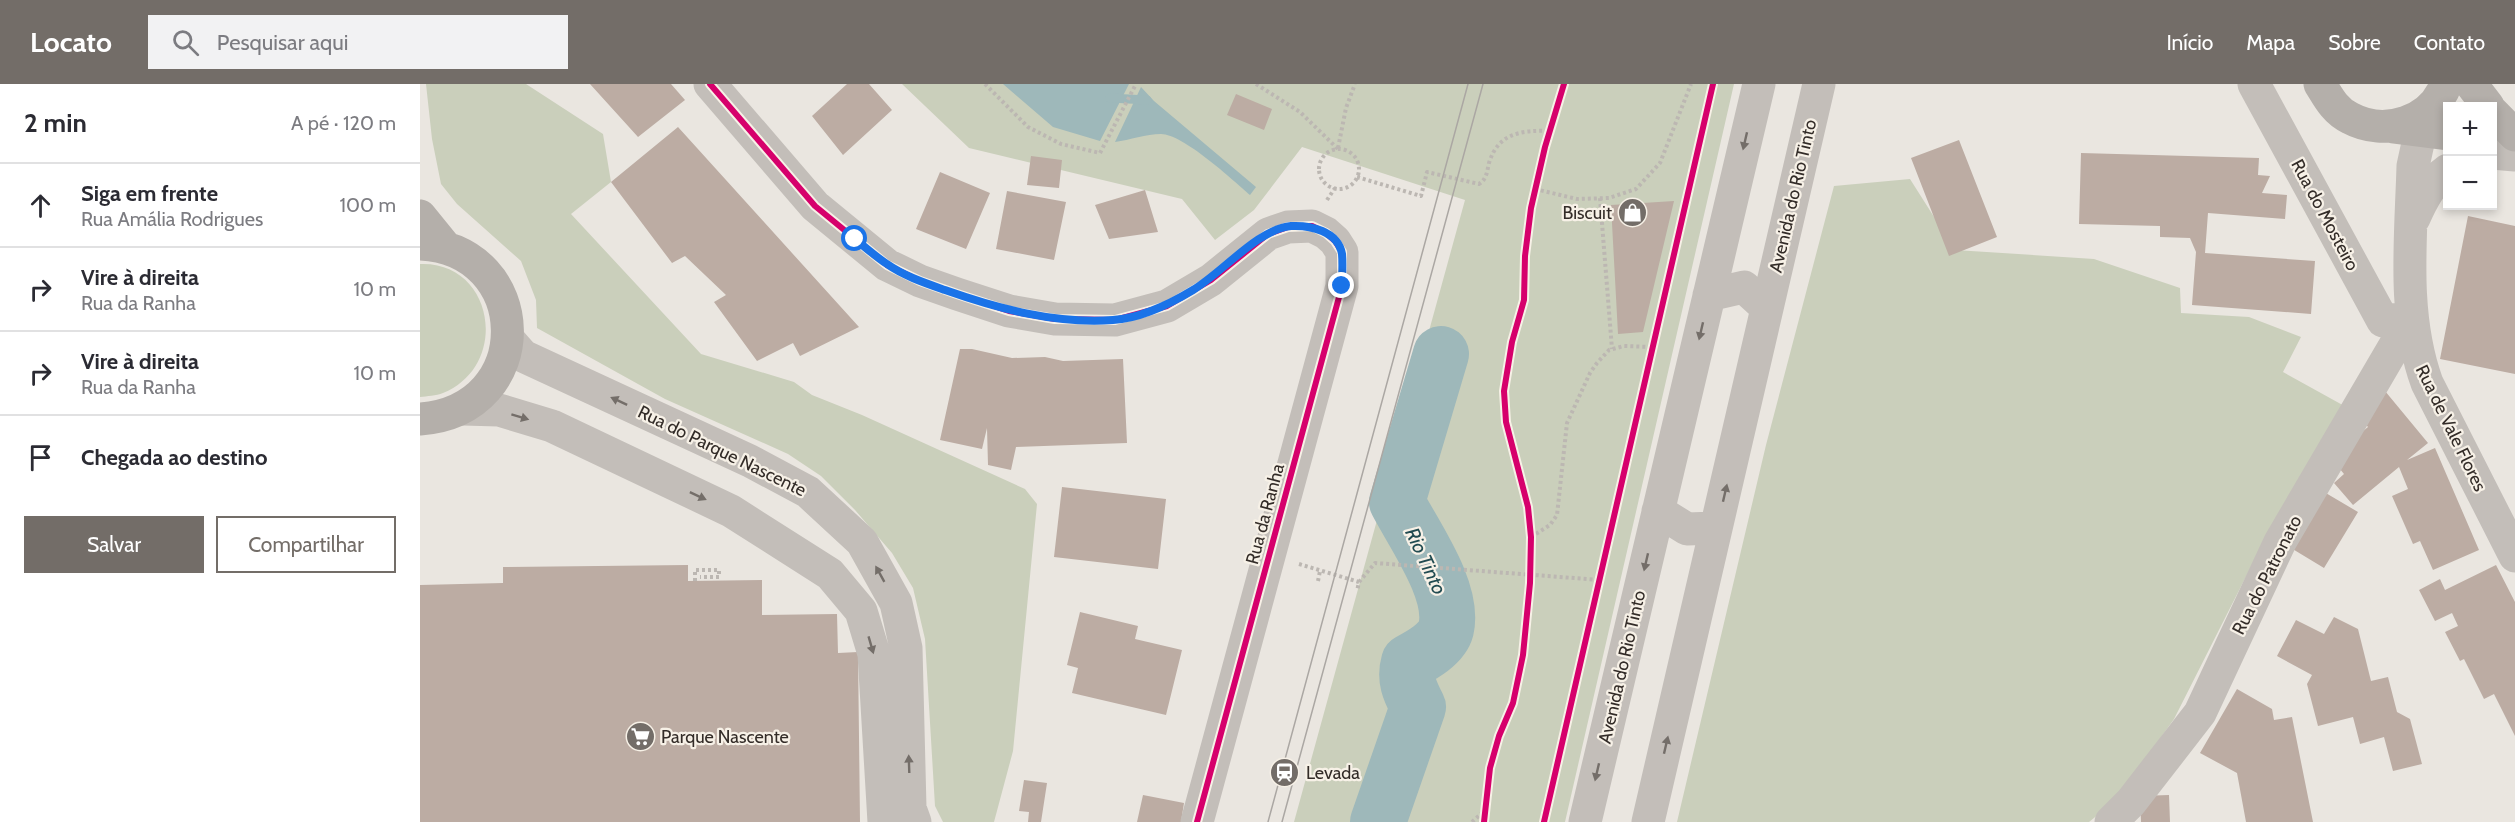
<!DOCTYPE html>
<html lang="pt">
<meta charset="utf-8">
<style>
body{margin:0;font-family:Cabin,sans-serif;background:#f2f2f3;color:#2b2b33}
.controls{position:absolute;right:18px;top:18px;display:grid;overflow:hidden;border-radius:0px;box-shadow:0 3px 9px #0003}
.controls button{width:54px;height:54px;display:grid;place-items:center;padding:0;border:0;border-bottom:2px solid #e1e1e2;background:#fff;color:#2b2b33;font:30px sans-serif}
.stop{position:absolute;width:18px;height:18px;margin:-14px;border:4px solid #1a73e8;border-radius:50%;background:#fff}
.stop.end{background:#1a73e8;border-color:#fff;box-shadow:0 2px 6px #0008}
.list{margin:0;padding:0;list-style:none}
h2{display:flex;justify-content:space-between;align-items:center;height:78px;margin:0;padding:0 24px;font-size:26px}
h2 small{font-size:20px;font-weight:400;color:#7c7c81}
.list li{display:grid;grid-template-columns:39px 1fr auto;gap:18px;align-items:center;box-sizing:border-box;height:84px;padding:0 24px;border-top:2px solid #e1e1e2}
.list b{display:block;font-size:22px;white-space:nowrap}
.list p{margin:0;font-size:20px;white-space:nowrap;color:#7c7c81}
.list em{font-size:20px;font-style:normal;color:#7c7c81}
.actions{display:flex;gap:12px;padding:18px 24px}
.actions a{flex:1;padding:14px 0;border:2px solid #736d68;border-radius:0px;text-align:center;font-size:21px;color:#736d68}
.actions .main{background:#736d68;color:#fff}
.icon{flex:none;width:33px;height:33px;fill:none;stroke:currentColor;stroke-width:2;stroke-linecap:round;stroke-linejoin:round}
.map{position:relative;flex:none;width:2095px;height:738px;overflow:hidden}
header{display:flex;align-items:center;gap:36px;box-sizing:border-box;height:84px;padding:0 30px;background:#736d68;color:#fff}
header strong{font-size:28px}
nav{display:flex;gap:33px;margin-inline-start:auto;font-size:21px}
.search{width:420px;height:54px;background:#f2f2f3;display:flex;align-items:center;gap:15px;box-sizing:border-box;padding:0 21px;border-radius:0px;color:#7c7c81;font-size:22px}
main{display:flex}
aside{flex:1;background:#fff}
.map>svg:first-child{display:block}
.green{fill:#cacfbb}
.water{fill:#9eb8ba}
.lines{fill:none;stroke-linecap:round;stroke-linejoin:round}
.stream{stroke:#9eb8ba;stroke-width:9}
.river{stroke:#9eb8ba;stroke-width:56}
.building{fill:#bcaca3}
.path{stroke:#bcb7b2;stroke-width:4;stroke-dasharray:3 3;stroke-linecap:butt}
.minor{stroke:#c3beb9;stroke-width:33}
.secondary{stroke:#b4afaa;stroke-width:33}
.tram{stroke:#aba7a3;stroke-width:1.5}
.cycleway-casing{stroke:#f7f1e7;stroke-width:10}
.cycleway{stroke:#d6006c;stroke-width:6}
.oneway{fill:#746e69}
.route{stroke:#1a73e8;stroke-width:8}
.labels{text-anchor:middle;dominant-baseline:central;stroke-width:4.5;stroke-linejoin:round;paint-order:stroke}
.street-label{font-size:18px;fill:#332c28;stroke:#f7f1e7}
.poi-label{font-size:18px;fill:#332c28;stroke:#f7f1e7;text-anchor:start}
.water-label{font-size:20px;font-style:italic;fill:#214b51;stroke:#f7f1e7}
</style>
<header>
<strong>Locato</strong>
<div class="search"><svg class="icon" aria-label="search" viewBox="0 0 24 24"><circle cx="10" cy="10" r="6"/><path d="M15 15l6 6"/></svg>Pesquisar aqui</div>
<nav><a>Início</a><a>Mapa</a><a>Sobre</a><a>Contato</a></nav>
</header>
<main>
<aside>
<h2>2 min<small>A pé · 120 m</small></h2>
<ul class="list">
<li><svg class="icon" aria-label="ahead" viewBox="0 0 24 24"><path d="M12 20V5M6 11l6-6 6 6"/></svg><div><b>Siga em frente</b><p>Rua Amália Rodrigues</p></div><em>100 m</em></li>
<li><svg class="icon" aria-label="right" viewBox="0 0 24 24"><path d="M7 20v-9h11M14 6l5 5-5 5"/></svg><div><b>Vire à direita</b><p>Rua da Ranha</p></div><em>10 m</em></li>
<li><svg class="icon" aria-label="right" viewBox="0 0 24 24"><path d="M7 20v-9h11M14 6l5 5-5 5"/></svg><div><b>Vire à direita</b><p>Rua da Ranha</p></div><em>10 m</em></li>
<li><svg class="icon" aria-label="arrive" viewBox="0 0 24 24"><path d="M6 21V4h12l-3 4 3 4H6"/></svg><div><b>Chegada ao destino</b></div></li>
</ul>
<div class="actions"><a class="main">Salvar</a><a>Compartilhar</a></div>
</aside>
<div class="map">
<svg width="2095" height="738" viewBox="0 0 2095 738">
<rect width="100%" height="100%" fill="#eae6e0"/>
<path class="green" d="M6,0H106L183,50L191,98L151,130L281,270L374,298L392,311L442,331L605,405L617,420L593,667L574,738H523L515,722L505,555L493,504L472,469L435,426L401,392L368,370L245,315L117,244L116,216L101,177L37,120L21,100L12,55Z
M482,0H1314L1145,738H874L1045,116L882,63L834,126L795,156L762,115L549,64Z
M1490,95L1535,166L1674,175L1760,204L1761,229L1829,233L1881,253L1863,288L1928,324L1853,439L1754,635L1696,716L1669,738H1257L1346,361L1414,102Z
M0,180C74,177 91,281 23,309C16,312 7,312 0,313Z"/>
<path class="water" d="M583,0H709L680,57L633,43Z
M721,3L734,17L836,103L830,111C813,96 763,50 741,50C726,50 710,56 695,58Z"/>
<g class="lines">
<path class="stream" d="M690,14L727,16"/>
<path class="river" d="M958,738L998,623C990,607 984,596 989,578C1002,571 1022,560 1026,545C1035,507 994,451 977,418L1021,270"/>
</g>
<path class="building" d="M170,0H251L265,16L218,53Z
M427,0H449L472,26L423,71L392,32Z
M816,10L852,25L844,46L807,31Z
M258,43L439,243L380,272L373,259L337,277L294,218L306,211L265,172L252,179L191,98Z
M1539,56L1577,153L1529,172L1491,74Z
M1661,69L1839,74L1838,91L1850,92L1842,109L1867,111L1865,135L1788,129L1785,169L1895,177L1891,230L1772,221L1776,168L1770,154L1740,153V142L1659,140Z
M611,72L642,76L639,104L607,101Z
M520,88L570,109L546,165L496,145Z
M725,106L738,148L689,155L675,121Z
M587,107L646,118L634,176L576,165Z
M1254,117L1223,248L1198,250L1191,121Z
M2048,132L2095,142V290L2020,275Z
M540,265H552L592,274L625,273L643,277L703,275L707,359L596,363L591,386L568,381L567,344L562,365L520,356Z
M1965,307L2008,359L1987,376L2015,364L2059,466L2013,486L2000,457L1993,460L1972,412L1988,405L1979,383L1933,421L1914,399L1924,390L1911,374L1948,343L1937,330Z
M642,403L746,415L738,485L634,473Z
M1899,405L1938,428L1904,484L1866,461Z
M268,481V497L342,496V531L417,530L418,569L438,568L440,738H0V501L83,499V483Z
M2076,481L2095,518V652L2074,610L2064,615L2044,575L2040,577L2025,548L2038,542L2032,529L2015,537L1999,506L2020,495L2025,506Z
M660,528L718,542L715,555L762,566L746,631L652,609L658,584L647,581Z
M1914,533L1938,545L1951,597L1968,593L1977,628L1990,635L2002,680L1973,687L1964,653L1940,660L1933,633L1898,642L1887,600L1892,591L1857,572L1876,536L1904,550Z
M1817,605L1852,625L1854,636L1872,633L1893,738H1826L1817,689L1780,669Z
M604,696L627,699L621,738H608L609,728L599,727Z
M723,711L764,719L761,738H717Z
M1749,711L1750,738H1721L1720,712Z"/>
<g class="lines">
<path class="path" d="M565,0L608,43L641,60L680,69L716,0
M836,0L880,28L918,65
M918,64L926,24L935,0
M899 85a20 20 0 1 1 40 0a20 20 0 1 1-40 0Z
M937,93L1001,112L1007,88L1059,100C1067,95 1067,87 1069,79C1078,49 1101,46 1130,47
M1115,105L1157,115L1189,114L1216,105L1240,79L1271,0
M1180,114L1192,265
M907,116L915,104
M1111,453L1130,441L1137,431L1147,339L1170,289L1177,279L1189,266L1204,262L1232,263
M879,480L939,498L937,507
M275,497V486H299V493H280
M898,497L900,487
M939,498L955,479L1180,496
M1052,738L1064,727"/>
<path class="minor" d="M290,0L395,122L467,181L500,197L537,210L589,227L635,235L695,236L747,222L791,196L848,150L868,143L892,142L906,149L915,157L922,168V202L777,738
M1834,0L1963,237L1991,234
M2010,25L1998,59L1993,82C1991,154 1982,230 2007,299L2095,472
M2072,69L2095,71
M1994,134C2002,116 2011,98 2028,86
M1289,211L1324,203L1347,224
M88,255L103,272L330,377L388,408L442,458L476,519L486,564L490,724L495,738
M43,325L79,326L132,342L311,427L410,490L441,527L454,570L464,738
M1238,427L1267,445L1296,444
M1165,738L1339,0
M1228,738L1399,0
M1691,738L1711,718L1780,629L1860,458L1991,234"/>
<path class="secondary" d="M1900,0C1908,13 1915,27 1930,34C1965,53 2012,38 2026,0
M2051,0L2068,22
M2072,28L2095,51
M1973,43L2028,50
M0,132L26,164
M0,160C114,165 119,326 0,335"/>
<path class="tram" d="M848,738L1048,0
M862,738L1063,0"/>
<defs>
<path id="cycleway" d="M290,0L395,122L467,181L500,197L537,210L589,227L635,235L695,236L747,222L791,196L848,150L868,143L892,142L906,149L915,157L922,168V202L777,738
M1064,738L1070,684L1079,652L1093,619L1103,571L1110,499L1111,453L1108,423L1086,338L1084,307L1092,258L1104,216L1105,172L1111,124L1125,63L1144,0
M1124,738L1293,0"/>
</defs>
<use href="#cycleway" class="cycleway-casing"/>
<use href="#cycleway" class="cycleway"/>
</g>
<defs><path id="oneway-solid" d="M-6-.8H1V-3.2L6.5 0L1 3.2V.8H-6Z" transform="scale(1.5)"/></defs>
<g class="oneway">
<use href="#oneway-solid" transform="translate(1325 57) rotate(103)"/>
<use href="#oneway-solid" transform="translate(1281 247) rotate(103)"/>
<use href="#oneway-solid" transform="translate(199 317) rotate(-155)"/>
<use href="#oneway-solid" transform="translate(100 333) rotate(17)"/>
<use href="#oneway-solid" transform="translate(1305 409) rotate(-77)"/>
<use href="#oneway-solid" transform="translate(278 412) rotate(25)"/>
<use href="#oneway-solid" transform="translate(1226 478) rotate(103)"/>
<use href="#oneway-solid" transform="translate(460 490) rotate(-119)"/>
<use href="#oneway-solid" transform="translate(451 561) rotate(74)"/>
<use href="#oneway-solid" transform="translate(1246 661) rotate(-77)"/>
<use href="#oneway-solid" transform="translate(489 680) rotate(-92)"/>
<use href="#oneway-solid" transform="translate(1177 688) rotate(103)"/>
</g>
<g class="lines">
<path class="route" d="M435,155C445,163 456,173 467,180C484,192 505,199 525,206C579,225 635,240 693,236C722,234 750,220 773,206C802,189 838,145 871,142C890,141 918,147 922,170C923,180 922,192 922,202"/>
</g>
<defs>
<symbol id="shop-disc" viewBox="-11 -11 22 22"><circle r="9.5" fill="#736d68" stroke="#f7f1e7"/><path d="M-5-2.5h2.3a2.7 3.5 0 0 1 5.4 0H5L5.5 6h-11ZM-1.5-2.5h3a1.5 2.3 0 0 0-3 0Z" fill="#fff"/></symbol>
<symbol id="supermarket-disc" viewBox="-11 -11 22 22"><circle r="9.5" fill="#736d68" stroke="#f7f1e7"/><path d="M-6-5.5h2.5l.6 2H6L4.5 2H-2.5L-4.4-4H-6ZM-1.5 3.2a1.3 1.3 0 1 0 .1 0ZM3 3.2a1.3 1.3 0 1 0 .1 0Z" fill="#fff"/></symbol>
<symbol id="station-disc" viewBox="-11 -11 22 22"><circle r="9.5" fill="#736d68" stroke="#f7f1e7"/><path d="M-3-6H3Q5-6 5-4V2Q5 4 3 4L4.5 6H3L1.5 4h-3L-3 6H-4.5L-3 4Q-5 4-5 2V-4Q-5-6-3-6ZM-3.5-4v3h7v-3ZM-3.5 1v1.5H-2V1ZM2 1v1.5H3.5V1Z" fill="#fff"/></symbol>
</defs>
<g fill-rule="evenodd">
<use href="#shop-disc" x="1196" y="112" width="33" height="33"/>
<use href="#supermarket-disc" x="204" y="636" width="33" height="33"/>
<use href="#station-disc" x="848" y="672" width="33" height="33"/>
</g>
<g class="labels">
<g class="street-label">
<text transform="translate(1373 112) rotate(-77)">Avenida do Rio Tinto</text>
<text transform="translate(1905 131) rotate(62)">Rua do Mosteiro</text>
<text transform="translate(2031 344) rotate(64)">Rua de Vale Flores</text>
<text transform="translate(302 367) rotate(26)">Rua do Parque Nascente</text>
<text transform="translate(845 430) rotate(-75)">Rua da Ranha</text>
<text transform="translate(1847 491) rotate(-63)">Rua do Patronato</text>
<text transform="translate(1202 583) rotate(-77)">Avenida do Rio Tinto</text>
</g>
<g class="poi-label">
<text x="1192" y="129" text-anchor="end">Biscuit</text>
<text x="241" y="653">Parque Nascente</text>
<text x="886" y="689">Levada</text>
</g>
<g class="water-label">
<text transform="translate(1006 477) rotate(65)">Rio Tinto</text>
</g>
</g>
</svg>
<div class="controls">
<button>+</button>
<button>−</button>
</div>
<div class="stop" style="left:435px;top:155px"></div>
<div class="stop end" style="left:922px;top:202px"></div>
</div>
</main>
